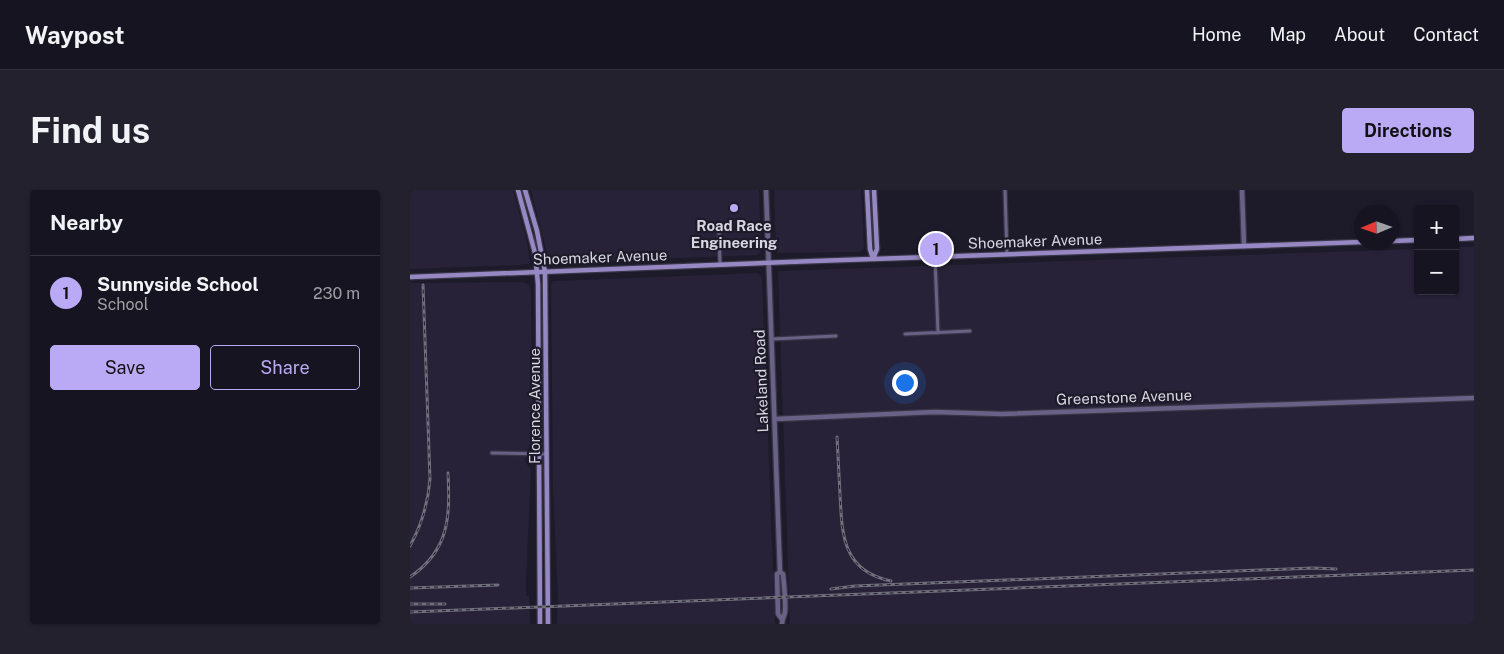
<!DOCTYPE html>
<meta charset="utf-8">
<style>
body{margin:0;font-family:"Public Sans",sans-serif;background:#23212d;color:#f1f3f6}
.controls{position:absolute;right:15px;top:15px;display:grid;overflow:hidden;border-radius:5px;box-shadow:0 1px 4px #0004}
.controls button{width:45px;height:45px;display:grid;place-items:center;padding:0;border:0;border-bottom:1px solid #35333e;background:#161420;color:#f1f3f6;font:25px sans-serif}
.compass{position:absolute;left:944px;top:15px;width:45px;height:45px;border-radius:50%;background:#161420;box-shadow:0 1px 4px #0004;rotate:268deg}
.you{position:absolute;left:494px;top:192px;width:18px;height:18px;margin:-12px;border:4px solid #fff;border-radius:50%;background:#1a73e8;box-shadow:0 0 0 8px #1a73e833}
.badge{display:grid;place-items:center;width:32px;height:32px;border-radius:50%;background:#baaaf6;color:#111;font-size:16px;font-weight:700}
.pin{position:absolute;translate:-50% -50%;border:2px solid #fff;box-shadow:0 1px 5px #0006}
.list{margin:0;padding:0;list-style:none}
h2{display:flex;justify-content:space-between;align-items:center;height:65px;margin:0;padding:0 20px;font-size:21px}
h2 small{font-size:16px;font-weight:400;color:#9e9ea5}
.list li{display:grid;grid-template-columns:32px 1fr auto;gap:15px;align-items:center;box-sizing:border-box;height:75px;padding:0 20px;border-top:1px solid #35333e}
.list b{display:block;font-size:19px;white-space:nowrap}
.list p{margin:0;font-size:16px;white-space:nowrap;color:#9e9ea5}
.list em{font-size:16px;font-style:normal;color:#9e9ea5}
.actions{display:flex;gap:10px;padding:15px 20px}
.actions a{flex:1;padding:11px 0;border:1px solid #baaaf6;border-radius:5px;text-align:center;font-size:18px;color:#baaaf6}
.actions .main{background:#baaaf6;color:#111}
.map{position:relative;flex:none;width:1064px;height:434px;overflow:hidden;border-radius:5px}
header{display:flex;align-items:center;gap:30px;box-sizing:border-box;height:70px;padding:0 25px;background:#161420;border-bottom:1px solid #35333e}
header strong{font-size:24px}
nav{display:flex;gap:28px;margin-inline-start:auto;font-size:18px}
.intro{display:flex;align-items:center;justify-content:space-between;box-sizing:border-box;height:120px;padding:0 30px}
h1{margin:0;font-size:35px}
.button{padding:12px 22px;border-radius:5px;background:#baaaf6;color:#111;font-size:18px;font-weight:700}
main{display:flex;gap:30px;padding:0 30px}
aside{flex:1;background:#161420;border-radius:5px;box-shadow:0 1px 4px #0004}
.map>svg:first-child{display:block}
.built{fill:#272238}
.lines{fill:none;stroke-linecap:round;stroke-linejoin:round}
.minor-casing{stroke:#373444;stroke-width:5.5}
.tertiary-casing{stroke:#373444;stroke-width:7}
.secondary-casing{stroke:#373444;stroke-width:7}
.minor{stroke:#696186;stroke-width:3}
.tertiary{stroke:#696186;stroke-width:4.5}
.secondary{stroke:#9588c3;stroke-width:4.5}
.rail-casing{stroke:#716f7c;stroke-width:3}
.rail{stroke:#1d1a2a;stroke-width:1;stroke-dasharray:4;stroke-linecap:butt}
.poi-dot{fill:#baaaf6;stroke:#1d1a2a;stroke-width:2}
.labels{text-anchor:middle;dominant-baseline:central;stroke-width:4.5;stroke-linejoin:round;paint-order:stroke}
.poi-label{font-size:15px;font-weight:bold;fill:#d8d6e1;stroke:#1d1a2a}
.street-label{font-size:15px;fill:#d8d6e1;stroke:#1d1a2a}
</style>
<header>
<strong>Waypost</strong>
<nav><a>Home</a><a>Map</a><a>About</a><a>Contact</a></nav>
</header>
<div class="intro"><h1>Find us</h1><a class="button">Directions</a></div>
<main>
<aside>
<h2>Nearby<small></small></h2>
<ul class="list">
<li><span class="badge">1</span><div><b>Sunnyside School</b><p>School</p></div><em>230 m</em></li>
</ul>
<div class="actions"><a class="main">Save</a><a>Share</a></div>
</aside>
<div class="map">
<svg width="1064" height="434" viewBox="0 0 1064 434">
<rect width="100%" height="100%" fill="#1d1a2a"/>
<path class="built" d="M0,0H103L117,52L120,73L118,74L109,75L0,79Z
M121,0H349L351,60L350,63L347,65L143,73L140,71L138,67Z
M364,0H451L454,57L453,60L448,62L368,63L366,60Z
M1045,57H1064V434H380L368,81L1008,59V101H1045Z
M348,83L352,87L365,434H147L148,406L143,299L141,95L142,92L145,91Z
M113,92L118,94L121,100L123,254L118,258L115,271L121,280L116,391V406H119L120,434H0V93Z"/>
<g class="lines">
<defs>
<path id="minor" d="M595,0L597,64
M309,40L310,75
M525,68L528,143
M495,144L560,141
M362,149L426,146
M82,263L137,264"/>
<path id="tertiary" d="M356,0L370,382L373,384C374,396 376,410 375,422C374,427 372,429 372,434
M832,0L834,56
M365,229L525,222L592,224L1064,208
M370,382L367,384L368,424L372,429"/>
<path id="secondary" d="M108,0L125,63L128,94L130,434
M115,0L127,41L135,82L138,434
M457,0L460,59L463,69
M1045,49L1064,48
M982,51L1008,50
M463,69L467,59L464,0
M0,87L405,71L952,52"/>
</defs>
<use href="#minor" class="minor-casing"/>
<use href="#tertiary" class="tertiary-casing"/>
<use href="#secondary" class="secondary-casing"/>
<use href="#minor" class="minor"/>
<use href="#tertiary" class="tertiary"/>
<use href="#secondary" class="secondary"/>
<defs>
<path id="rail" d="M427,247C428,266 429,285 430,304C432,344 432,381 481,391
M0,356C12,334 18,314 20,289L13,95
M0,387C40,360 40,326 38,283
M0,398L88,395
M421,399L445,396L903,378L926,379
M0,414H35
M0,422L1064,380"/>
</defs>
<use href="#rail" class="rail-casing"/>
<use href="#rail" class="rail"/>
</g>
<circle class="poi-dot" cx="324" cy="18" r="5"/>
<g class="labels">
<g class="poi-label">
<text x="324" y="35">Road Race<tspan x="324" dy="17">Engineering</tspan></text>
</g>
<g class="street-label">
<text transform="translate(625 51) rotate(-2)">Shoemaker Avenue</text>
<text transform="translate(190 67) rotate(-2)">Shoemaker Avenue</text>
<text transform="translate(351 191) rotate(-92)">Lakeland Road</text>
<text transform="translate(714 207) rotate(-2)">Greenstone Avenue</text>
<text transform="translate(124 216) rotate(-90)">Florence Avenue</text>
</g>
</g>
</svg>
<div class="controls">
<button>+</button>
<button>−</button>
</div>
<svg class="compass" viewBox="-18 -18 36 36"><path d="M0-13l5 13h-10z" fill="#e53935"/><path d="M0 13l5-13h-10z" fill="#9e9ea5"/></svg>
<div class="you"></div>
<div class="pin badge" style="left:526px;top:59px">1</div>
</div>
</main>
